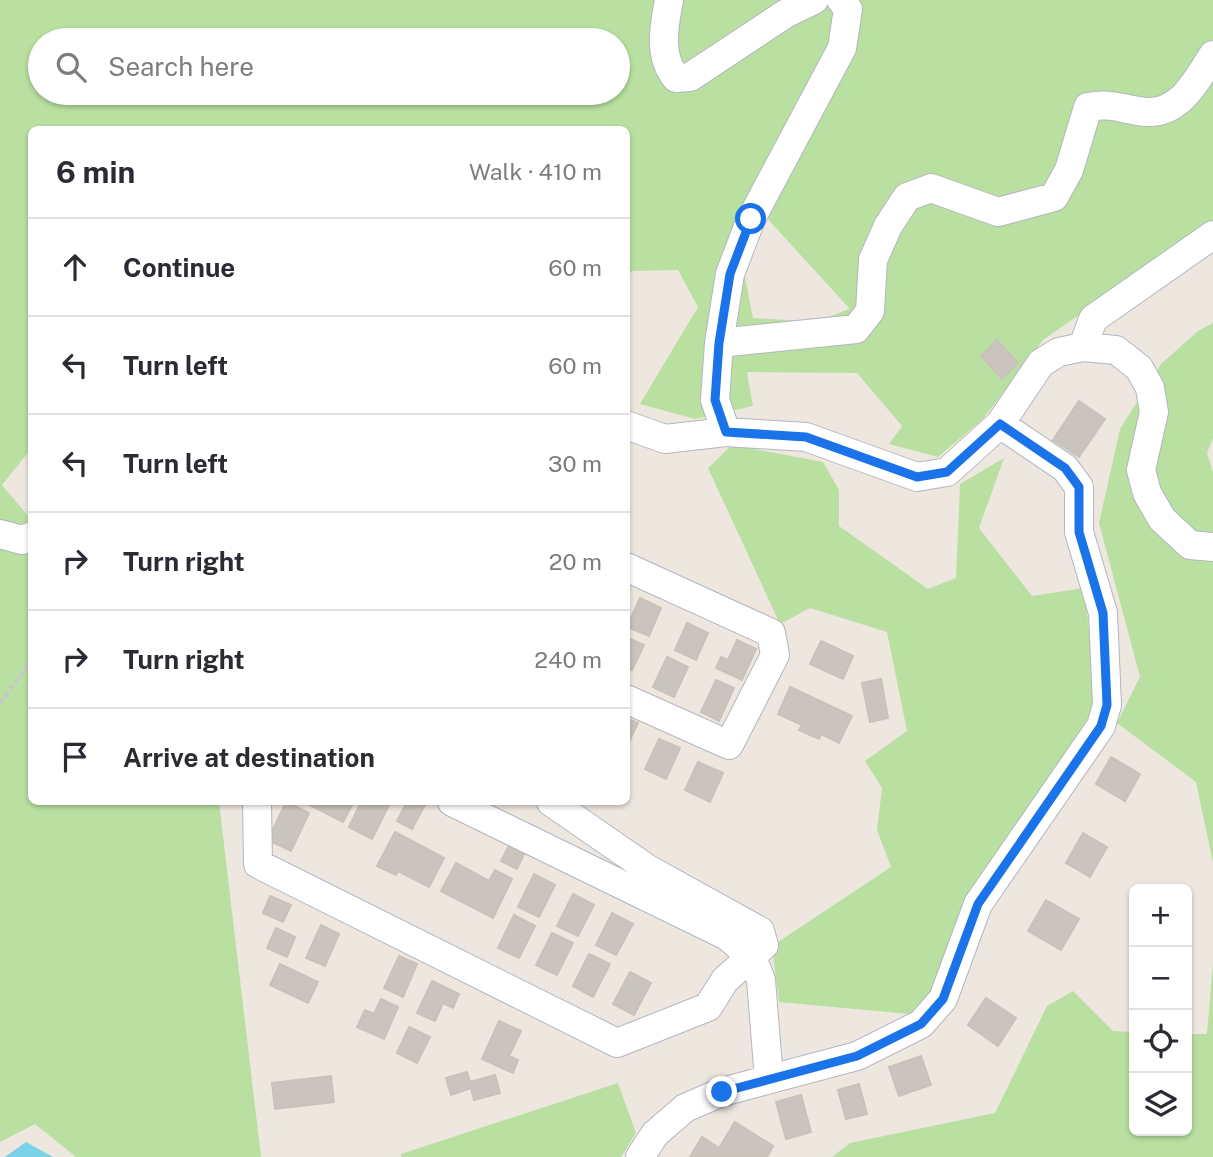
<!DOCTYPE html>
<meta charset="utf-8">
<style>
body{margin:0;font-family:"Public Sans",sans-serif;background:#f2f2f3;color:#2b2b33}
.controls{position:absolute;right:21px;bottom:21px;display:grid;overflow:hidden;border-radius:10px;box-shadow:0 2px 5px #0004}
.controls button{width:63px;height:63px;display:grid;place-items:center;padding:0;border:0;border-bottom:2px solid #e1e1e2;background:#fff;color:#2b2b33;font:35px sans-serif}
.stop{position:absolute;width:21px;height:21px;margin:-16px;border:5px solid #1a73e8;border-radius:50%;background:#fff}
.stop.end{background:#1a73e8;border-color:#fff;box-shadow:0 2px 7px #0008}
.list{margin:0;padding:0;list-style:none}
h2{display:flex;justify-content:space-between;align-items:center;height:91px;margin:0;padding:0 28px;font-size:30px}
h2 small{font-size:23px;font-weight:400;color:#7c7c81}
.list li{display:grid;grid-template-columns:46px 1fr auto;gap:21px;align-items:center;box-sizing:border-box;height:98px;padding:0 28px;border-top:2px solid #e1e1e2}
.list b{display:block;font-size:26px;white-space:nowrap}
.list em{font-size:23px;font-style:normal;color:#7c7c81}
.icon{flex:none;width:38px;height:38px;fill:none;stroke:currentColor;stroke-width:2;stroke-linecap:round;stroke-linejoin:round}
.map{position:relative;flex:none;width:1213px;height:1157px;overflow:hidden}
.search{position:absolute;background:#fff;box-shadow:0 2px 5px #0004;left:28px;top:28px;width:602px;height:77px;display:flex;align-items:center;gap:18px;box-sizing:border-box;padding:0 24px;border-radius:38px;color:#7c7c81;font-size:26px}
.panel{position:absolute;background:#fff;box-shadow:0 2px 5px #0004;left:28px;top:126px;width:602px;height:679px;border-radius:10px}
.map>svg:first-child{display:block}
.green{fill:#b9e0a0;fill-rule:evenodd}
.water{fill:#7bd1e7}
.building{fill:#c9c5be;stroke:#c9c2b9;stroke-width:2}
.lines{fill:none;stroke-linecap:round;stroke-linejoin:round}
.minor-casing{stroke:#b3b6bf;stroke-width:30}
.path{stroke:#c8c8c8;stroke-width:4.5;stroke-dasharray:5 3.5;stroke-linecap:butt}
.minor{stroke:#fff;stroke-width:28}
.route{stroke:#1a73e8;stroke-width:9}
</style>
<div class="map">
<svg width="1213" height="1157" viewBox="0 0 1213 1157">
<rect width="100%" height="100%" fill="#ede7e0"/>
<path class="green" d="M0,0H1213V221L1043,340L983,419L938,457L889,444L902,426L857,373L747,372L753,406L695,419L640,404L698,307L678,270L632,271L627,276L626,130H32L31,449L2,485L29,517L31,529L32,802H219L261,1157H76L35,1124L0,1142ZM40,40H618V93H40ZM764,215L849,308V309L816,322L753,318L741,257Z
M1213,323V438L1207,453L1213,472V863L1196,782L1117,723L1140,677L1099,523L1120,429L1161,364L1198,331Z
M732,445L823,462L839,490V526L928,589L956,578L960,484L1004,458L979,528L1032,596L1084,588L1099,709L972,887L941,990L920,1015L779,1002L772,946L891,867L877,830L882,788L865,761L907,731L887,632L810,608L780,624L708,468Z
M1213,963V1157H832L850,1143L995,1113L1047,1006L1073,991L1113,1031L1134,1032V1131H1187V1034H1207Z
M618,1083L636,1133L621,1157H401V1154Z"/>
<path class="water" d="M26,1142L53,1157H5Z"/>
<path class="building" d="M997,340L1018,363L1002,379L981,356Z
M1079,401L1105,419L1079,457L1053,440Z
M640,598L661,608L649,636L627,627Z
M687,623L708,633L696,660L675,650Z
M626,637L644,645L632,670L626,668Z
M737,640L756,649L742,680L716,668L721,657L728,660Z
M821,641L853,656L843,679L810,664Z
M667,657L688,667L674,697L653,687Z
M881,679L888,718L870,722L862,683Z
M716,680L734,688L719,721L701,712Z
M790,687L852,716L839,743L821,734L819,739L799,730L802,725L778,714Z
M626,718L638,723L626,748Z
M659,739L680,748L666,779L645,769Z
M1111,757L1140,774L1125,801L1096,784Z
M698,762L723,773L710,802L685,790Z
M286,802L309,813L291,851L268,840Z
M304,802H354L343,822Z
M361,802L390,803L372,839L349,827Z
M407,802L426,803L412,829L397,821Z
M395,832L444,858L429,887L398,871L396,875L377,866Z
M1083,833L1107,847L1090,877L1066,863Z
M511,842L526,850L517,869L501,861Z
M456,863L489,881L495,870L512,879L493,918L441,891Z
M534,874L555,885L539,917L518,907Z
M573,894L594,905L578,936L557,926Z
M270,896L291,905L283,922L263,913Z
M1046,900L1079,919L1061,950L1028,931Z
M612,913L633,924L616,955L596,945Z
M514,915L535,926L519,958L498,948Z
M321,925L339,934L325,966L306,958Z
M276,928L295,937L287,957L267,948Z
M552,933L573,943L557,975L536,965Z
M589,954L610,964L593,997L573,986Z
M399,956L417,964L403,997L384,988Z
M280,964L318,982L308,1003L270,985Z
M630,972L651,983L634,1015L613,1004Z
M432,981L459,994L453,1008L443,1003L435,1021L417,1013Z
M986,998L1016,1018L998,1046L968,1025Z
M381,999L398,1007L384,1039L357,1027L365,1010L374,1014Z
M499,1021L521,1031L509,1056L518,1060L513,1073L482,1059Z
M409,1027L430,1037L417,1063L397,1053Z
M921,1056L931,1085L899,1096L889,1067Z
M467,1072L470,1082L495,1075L500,1093L474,1100L471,1088L451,1095L446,1078Z
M331,1076L334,1102L275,1109L272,1083Z
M859,1084L867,1114L846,1119L838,1090Z
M801,1095L811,1132L786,1139L776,1102Z
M735,1122L773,1146L767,1157H690L702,1137L719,1148Z"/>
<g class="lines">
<defs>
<path id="minor" d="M669,0C664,26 658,56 676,78L690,77L785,14L814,0
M719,343L856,329L870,311L873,260L888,226L907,197L931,188L998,212L1054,197L1069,170L1088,107C1112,102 1123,110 1146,112C1181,114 1197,79 1213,55
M1083,347L1093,319L1213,235
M626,425L665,439L726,432L806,437L917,477L947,472L1000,424L1041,363L1059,352L1083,347L1116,350L1139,368L1150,388L1154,412L1141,470L1147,493L1162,519L1190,545L1213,547
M726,432L715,400L719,343L730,274L751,219L842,48L848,9L841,0
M0,534L22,540L32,536
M626,567L771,633L775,655L729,745L626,699
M257,802L258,864L617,1043L708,1007L725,980L764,945L760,931L648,869L551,802
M452,802L727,936L752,957L761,980L769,1079
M640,1157L655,1134L685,1108L722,1092L857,1056L921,1024L943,999L978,904L1101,726L1107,705L1103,613L1079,532V487L1065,468L1000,424"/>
</defs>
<use href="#minor" class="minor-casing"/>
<path class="path" d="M29,561L32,571
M0,703L28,665L32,646"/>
<use href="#minor" class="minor"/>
</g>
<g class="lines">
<path class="route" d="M722,1092L857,1056L921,1024L943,999L978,904L1101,726L1107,705L1103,613L1079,532V487L1065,468L1000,424L947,472L917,477L806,437L726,432L715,400L719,343L730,274L751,219"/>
</g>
</svg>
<div class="controls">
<button>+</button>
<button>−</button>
<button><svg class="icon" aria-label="locate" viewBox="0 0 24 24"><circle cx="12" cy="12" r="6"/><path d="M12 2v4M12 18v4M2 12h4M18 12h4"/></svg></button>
<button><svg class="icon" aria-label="layers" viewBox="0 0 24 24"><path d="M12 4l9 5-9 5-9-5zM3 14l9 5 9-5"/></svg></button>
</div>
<div class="stop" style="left:751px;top:219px"></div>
<div class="stop end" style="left:722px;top:1092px"></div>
<div class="search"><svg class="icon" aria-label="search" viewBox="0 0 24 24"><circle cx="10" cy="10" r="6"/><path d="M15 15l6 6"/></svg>Search here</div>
<section class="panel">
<h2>6 min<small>Walk · 410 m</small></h2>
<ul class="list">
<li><svg class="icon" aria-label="ahead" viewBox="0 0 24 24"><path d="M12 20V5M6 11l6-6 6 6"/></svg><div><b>Continue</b></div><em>60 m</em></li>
<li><svg class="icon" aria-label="left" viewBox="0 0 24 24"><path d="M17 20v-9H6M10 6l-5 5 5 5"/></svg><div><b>Turn left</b></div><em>60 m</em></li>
<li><svg class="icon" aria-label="left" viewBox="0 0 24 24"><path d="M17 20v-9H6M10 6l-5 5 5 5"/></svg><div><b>Turn left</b></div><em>30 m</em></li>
<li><svg class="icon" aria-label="right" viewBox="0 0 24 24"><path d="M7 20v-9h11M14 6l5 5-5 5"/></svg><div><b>Turn right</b></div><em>20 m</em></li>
<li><svg class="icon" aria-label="right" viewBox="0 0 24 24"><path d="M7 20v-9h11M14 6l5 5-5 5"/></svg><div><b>Turn right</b></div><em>240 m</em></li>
<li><svg class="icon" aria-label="arrive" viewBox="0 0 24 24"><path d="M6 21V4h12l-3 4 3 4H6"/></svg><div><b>Arrive at destination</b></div></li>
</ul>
</section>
</div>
